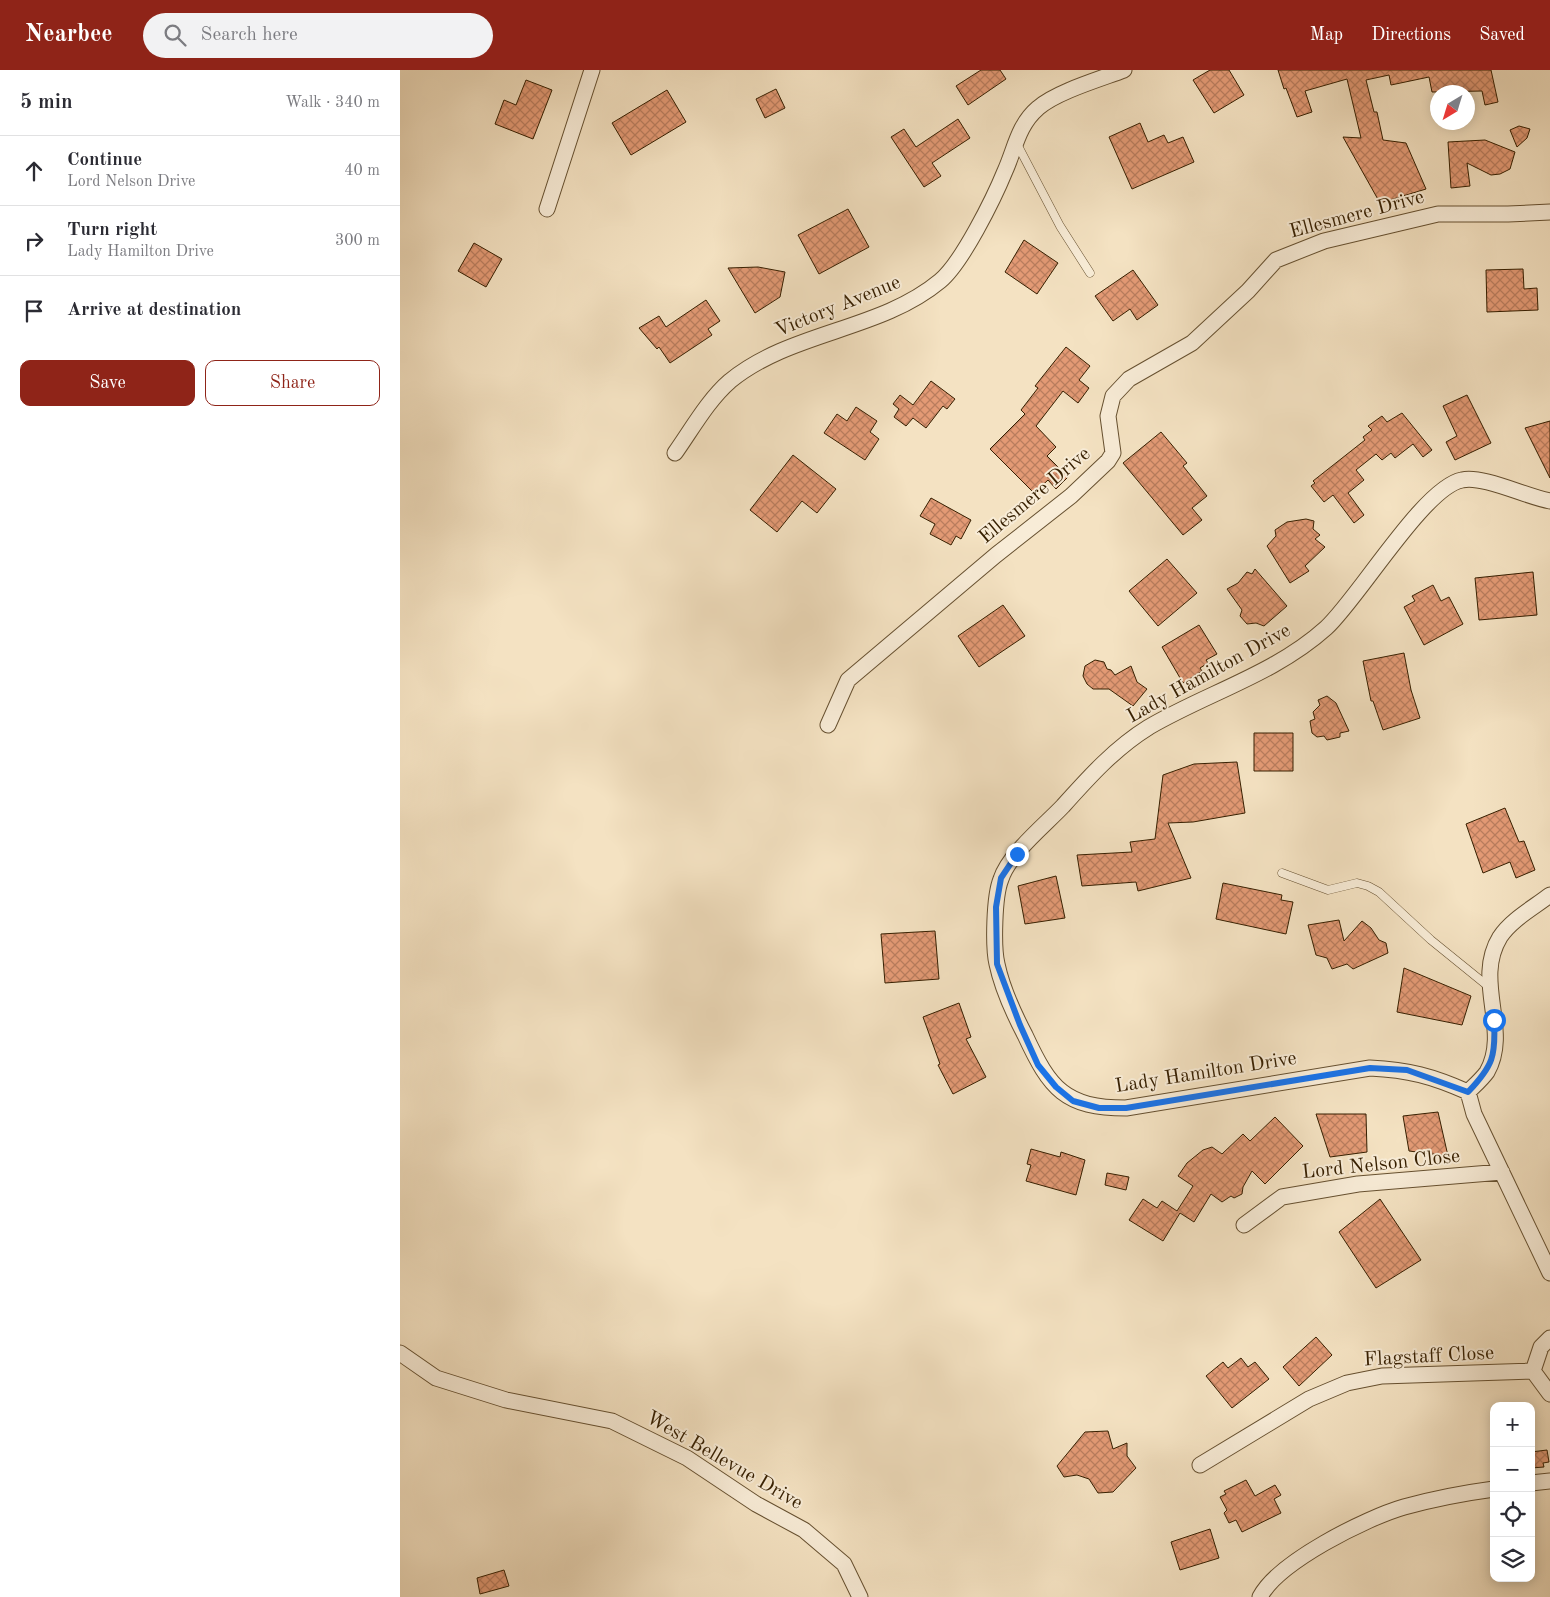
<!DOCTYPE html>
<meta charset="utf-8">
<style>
body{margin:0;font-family:"Old Standard TT",serif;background:#f2f2f3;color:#2b2b33}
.controls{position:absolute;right:15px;bottom:15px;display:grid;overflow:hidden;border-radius:10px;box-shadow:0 2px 12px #0003}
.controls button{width:45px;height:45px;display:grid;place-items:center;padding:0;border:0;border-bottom:1px solid #e1e1e2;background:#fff;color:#2b2b33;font:25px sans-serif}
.compass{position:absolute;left:1030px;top:15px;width:45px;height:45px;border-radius:50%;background:#fff;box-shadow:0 2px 12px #0003;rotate:218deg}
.stop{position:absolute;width:15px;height:15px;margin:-11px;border:4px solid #1a73e8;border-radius:50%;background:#fff}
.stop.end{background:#1a73e8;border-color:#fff;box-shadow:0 1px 5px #0008}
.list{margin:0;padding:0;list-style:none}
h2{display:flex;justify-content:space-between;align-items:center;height:65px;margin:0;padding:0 20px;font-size:21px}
h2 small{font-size:16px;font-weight:400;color:#7c7c81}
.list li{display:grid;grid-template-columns:32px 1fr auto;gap:15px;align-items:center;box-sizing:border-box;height:70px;padding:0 20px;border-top:1px solid #e1e1e2}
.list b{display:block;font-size:19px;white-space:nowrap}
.list p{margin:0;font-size:16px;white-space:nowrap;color:#7c7c81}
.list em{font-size:16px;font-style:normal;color:#7c7c81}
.actions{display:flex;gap:10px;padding:15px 20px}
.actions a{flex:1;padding:11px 0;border:1px solid #8f2418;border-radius:10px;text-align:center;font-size:18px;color:#8f2418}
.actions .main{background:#8f2418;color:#fff}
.icon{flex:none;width:28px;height:28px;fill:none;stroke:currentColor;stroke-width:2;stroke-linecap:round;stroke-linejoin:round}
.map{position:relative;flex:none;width:1150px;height:1527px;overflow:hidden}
header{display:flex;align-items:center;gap:30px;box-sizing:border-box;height:70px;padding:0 25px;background:#8f2418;color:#fff}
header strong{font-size:24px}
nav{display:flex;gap:28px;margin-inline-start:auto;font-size:18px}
.search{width:350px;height:45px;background:#f2f2f3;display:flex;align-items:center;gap:12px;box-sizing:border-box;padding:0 18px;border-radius:28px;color:#7c7c81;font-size:19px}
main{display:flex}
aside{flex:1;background:#fff}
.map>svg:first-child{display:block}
.building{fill:url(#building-cross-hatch);stroke:#361f00}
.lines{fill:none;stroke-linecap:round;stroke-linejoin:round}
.service-casing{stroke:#665030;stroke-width:9}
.minor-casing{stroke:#665030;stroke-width:17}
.service{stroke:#f8ecd7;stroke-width:8}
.minor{stroke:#f8ecd7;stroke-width:15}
.route{stroke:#1a73e8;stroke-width:6}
.labels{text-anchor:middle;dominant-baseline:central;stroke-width:4;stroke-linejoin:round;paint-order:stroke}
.street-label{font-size:20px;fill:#361f00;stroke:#f8ecd7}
</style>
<header>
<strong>Nearbee</strong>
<div class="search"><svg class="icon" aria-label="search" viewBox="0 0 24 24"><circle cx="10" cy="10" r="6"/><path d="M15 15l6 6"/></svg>Search here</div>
<nav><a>Map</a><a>Directions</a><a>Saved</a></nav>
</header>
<main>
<aside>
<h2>5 min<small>Walk · 340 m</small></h2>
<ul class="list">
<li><svg class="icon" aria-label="ahead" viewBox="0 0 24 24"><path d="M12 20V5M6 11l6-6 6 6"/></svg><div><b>Continue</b><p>Lord Nelson Drive</p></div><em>40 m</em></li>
<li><svg class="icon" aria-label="right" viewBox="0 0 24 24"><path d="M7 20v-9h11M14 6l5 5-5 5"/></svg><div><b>Turn right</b><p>Lady Hamilton Drive</p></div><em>300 m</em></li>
<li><svg class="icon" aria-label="arrive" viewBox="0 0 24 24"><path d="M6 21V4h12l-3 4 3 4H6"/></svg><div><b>Arrive at destination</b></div></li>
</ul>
<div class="actions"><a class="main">Save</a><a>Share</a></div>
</aside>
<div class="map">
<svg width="1150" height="1527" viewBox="0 0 1150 1527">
<defs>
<pattern id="building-cross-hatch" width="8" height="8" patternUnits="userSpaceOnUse" patternTransform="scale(1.25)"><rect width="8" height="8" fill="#e39a75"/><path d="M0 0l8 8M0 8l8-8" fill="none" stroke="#b97d5e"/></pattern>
</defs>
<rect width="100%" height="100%" fill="#f4e2c2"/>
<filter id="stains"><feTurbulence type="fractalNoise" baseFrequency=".004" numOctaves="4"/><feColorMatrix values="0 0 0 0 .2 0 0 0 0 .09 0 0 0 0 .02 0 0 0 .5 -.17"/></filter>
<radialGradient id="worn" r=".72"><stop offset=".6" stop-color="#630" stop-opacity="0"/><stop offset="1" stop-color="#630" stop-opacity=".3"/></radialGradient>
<path class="building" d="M581,0H600L606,9L568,35L556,16Z
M810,0H829L844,25L814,43L793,10Z
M878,0H1091L1098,32L1085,35L1082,21L1032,22L1029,7L991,15L989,5L966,10L974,42H977L983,70L1006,73L1026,119L980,133L943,67L961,68L947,9L905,21L912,42L897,47L886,18L884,19Z
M126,10L152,20L133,69L95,54L104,30L116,35Z
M376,19L385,38L365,48L356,29Z
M267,20L286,52L231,85L212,53Z
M558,49L570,68L532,93L541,106L524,117L491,67L504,59L516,77Z
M740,53L748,72L764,65L768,73L783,67L794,92L732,119L709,67Z
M1119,56L1130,59L1127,68L1117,77L1110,60Z
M1085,70L1115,82L1110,99L1100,104L1091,105L1067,93L1070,116L1051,118L1048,72Z
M448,139L469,177L419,204L398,165Z
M624,170L658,193L637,224L605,202Z
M74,173L102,189L86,217L58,201Z
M358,197L385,202L380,227L355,243L328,198Z
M1123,199L1124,219L1137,218L1138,240L1087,242L1086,200Z
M733,200L758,235L737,250L730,239L713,251L695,226Z
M306,230L320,251L308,259L312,265L270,293L259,277L257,279L239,258L259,246L266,257Z
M666,277L690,296L679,310L689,318L678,333L663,321L636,356L656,377L647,386L668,407L656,419L648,410L634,423L590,379L625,344L621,340L638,318L635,316Z
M531,311L555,329L547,339L543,336L526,358L513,348L506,356L494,347L499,339L493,334L500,325L513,335Z
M1067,325L1091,373L1055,390L1046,372L1057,366L1043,336Z
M456,337L477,351L470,362L479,369L465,390L424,363L437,344L447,351Z
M1002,343L1032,380L1023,387L1013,374L995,388L991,383L982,390L976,384L956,400L964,410L948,423L964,445L954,453L933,425L924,432L911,416L915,413L913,411L965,370L963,367L972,360L968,356L982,346L987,352Z
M1150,351V408L1125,358Z
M761,362L787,393L783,396L807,426L792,438L802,450L783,465L723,393Z
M393,385L436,419L417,443L402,431L377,462L350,440Z
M531,428L571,450L561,469L556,466L551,475L530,464L535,454L520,446Z
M906,449L914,451L913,459L920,465L915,469L925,477L905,496L909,501L890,513L867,476L876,466L875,460L887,452Z
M767,489L797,523L758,556L729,521Z
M855,499L887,536L864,556L856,553L847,554L840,546L842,540L827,519L838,513L847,502L852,504Z
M1133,502L1137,545L1079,550L1075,508Z
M1033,515L1041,531L1049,527L1063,554L1024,575L1004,537L1015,531L1012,526Z
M603,535L625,566L579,597L558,566Z
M799,555L817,584L806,590L808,593L800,598L802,601L783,613L762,577Z
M1004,583L1011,620L1020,648L983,660L973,631H971L963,591Z
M695,590L704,592L707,599L711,600L715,605L731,596L737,612L747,619L733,636L709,619H693L687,614L683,606L685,596Z
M927,626L936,633L949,661L940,663V667L927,670L924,666L917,667L912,663L910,651L915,649L913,642L920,635L918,630Z
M854,663H893V701H854Z
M837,692L845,743L793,752L768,753L791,808L738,821L736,812L682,816L677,785L732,782L730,772L755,769L763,705L794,694Z
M1105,738L1119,772L1124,771L1135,800L1116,808L1110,792L1083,803L1066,754Z
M656,806L665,848L625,854L618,816Z
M823,813L882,825L881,830L893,832L886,864L816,849Z
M939,850L944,871L962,851L971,858L979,870L986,873L988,883L953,899L947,894L932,899L927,888L916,885L908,855Z
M535,861L539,909L485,913L481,864Z
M1004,898L1071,926L1062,955L997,942Z
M559,933L571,967L566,969L586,1007L553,1024L538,995L540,994L523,947Z
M1038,1042L1048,1086L1009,1081L1003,1046Z
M916,1044H966L967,1082L930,1087Z
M875,1047L903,1076L865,1114L852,1101L843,1117L842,1124L834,1128L831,1126L822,1132L811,1124L794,1152L780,1143L763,1171L729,1150L743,1129L757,1138L762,1131L777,1141L793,1116L778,1106L787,1093L803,1080L812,1077L822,1084L843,1064L850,1071Z
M631,1079L660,1087L661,1082L685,1090L676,1125L626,1111L631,1095L627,1094Z
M707,1103L729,1107L726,1120L705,1115Z
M980,1129L1021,1190L976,1218L939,1162Z
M916,1267L932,1285L899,1316L883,1297Z
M841,1288L848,1297L855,1292L869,1309L832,1338L806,1306L823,1292L828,1298Z
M708,1361L713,1379L727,1373V1386L736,1398L713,1422L698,1423L689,1409L677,1405L664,1407L657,1396L685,1362Z
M1147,1380L1149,1392L1143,1393L1144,1397L1131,1398V1382Z
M846,1410L855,1426L875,1415L881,1425L874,1429L881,1443L842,1462L836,1450L829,1453L824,1443L827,1440L820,1427L826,1424L824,1421Z
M810,1459L819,1488L780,1500L771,1472Z
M104,1500L109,1516L80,1524L77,1508Z"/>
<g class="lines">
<defs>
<path id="service" d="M616,72L660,156L690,203
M882,803L928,820L957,813L968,816L979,822L1031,870L1089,917"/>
<path id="minor" d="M147,139L192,0
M275,383C292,359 308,330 330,311C391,261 480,261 540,211C562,193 594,128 605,101C615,79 618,55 638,38C656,22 700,9 724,0
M1150,431C1127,427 1083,405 1062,410C1024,417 958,529 926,558C875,604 807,623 749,657C715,678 689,707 663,736C645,755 609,784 601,809C594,826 593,877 597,894C602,918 614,944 625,965C650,1019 665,1038 726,1038L970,998C1009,1000 1032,1006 1068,1022L1074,1044L1150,1203
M428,655L448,610L596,485L671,426L708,391L713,383L708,346L713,326L729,309L792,273L848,221L876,190L924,171L1038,144H1108L1150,142
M1068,1022C1074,1016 1082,1009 1087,1002C1111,960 1073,911 1100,867C1111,850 1133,838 1150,825
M844,1155L882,1127L958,1114L1102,1102
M1150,1268L1141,1277L1133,1301L1150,1324
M0,1283L36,1308L106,1330L212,1351L287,1388L356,1434L404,1460L444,1494L460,1527
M800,1395L909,1329L947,1313L982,1306L1133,1301
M1131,1413L1150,1411
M860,1527C878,1492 966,1448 1004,1437C1033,1429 1064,1423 1094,1419"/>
</defs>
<use href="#service" class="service-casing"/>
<use href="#minor" class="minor-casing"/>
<use href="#service" class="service"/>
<use href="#minor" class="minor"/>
</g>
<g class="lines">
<path class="route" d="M617,784L601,808L596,837L597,894L620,955L638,995L656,1017L673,1031L699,1038H726L970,998L1007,1000L1068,1022C1093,996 1096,986 1094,950"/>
</g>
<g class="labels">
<g class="street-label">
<text transform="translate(957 145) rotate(-15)">Ellesmere Drive</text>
<text transform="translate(438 237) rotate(-22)">Victory Avenue</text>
<text transform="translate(635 426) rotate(-40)">Ellesmere Drive</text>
<text transform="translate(809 604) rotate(-29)">Lady Hamilton Drive</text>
<text transform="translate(806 1003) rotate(-9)">Lady Hamilton Drive</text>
<text transform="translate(981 1095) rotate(-6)">Lord Nelson Close</text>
<text transform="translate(1029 1287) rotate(-3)">Flagstaff Close</text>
<text transform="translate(324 1391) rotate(30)">West Bellevue Drive</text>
</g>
</g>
<rect width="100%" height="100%" filter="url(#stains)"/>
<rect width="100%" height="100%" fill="url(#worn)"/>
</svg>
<div class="controls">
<button>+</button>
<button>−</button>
<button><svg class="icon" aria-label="locate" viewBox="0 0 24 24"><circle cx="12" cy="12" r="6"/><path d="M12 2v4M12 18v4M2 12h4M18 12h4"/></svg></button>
<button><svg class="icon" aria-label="layers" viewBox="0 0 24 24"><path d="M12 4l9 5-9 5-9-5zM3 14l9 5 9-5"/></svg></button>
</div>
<svg class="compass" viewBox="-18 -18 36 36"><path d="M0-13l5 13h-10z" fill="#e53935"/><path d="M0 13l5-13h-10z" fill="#7c7c81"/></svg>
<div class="stop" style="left:1094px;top:950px"></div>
<div class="stop end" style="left:617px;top:784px"></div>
</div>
</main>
